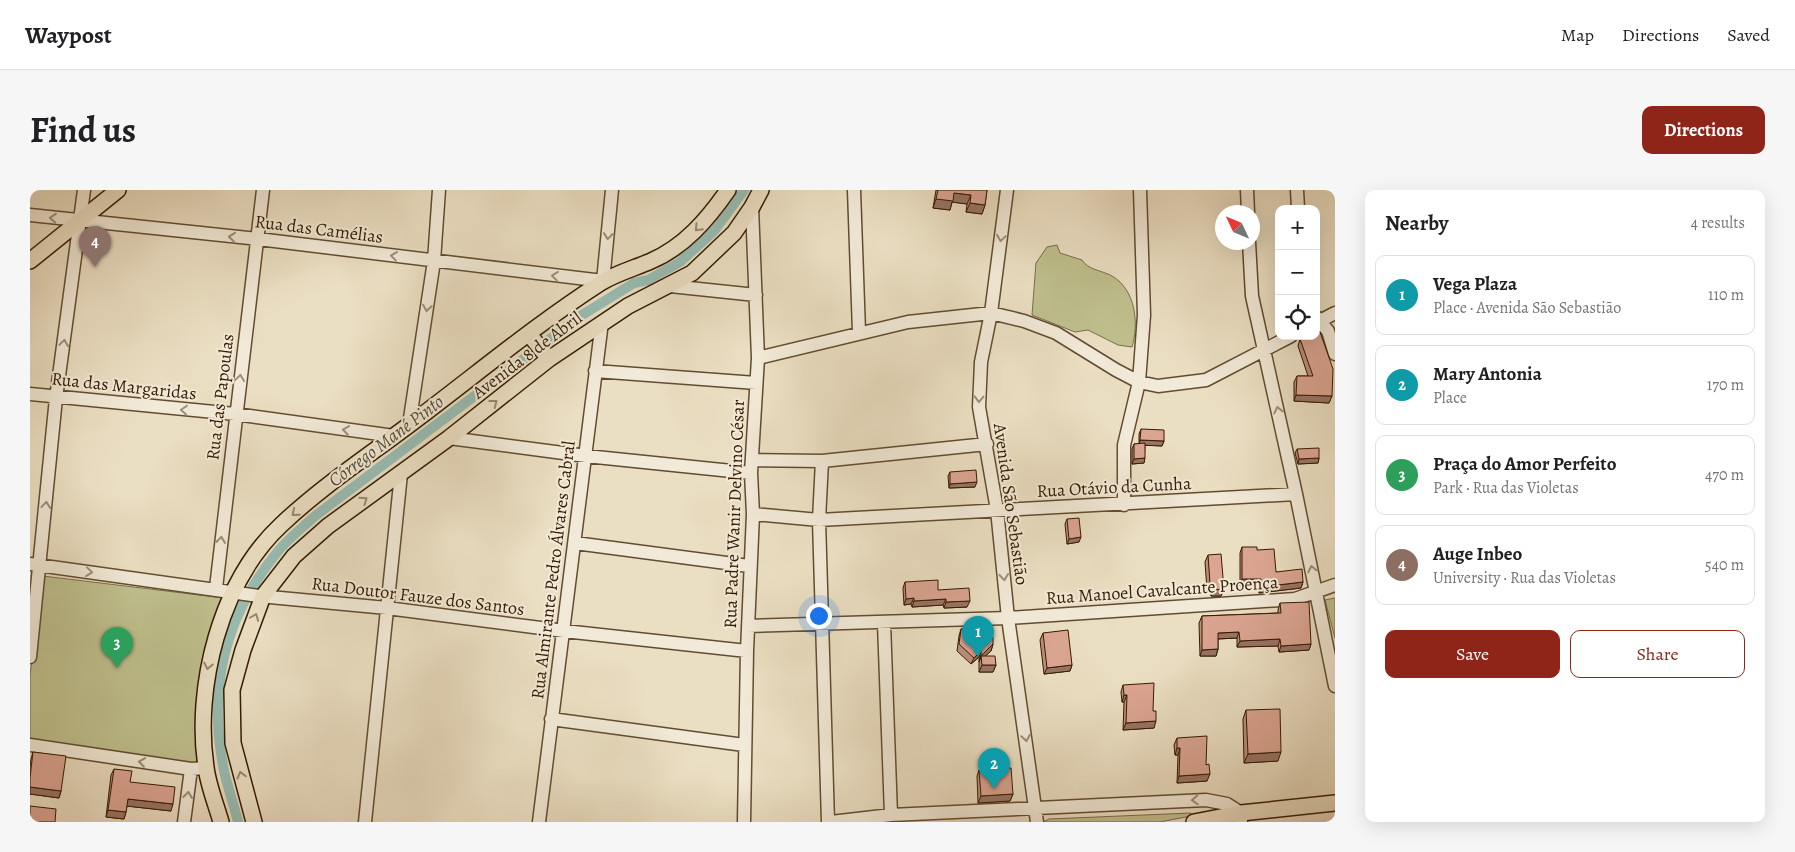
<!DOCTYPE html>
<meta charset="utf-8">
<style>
body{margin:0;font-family:Alegreya,serif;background:#f6f6f6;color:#202124}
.controls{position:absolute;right:15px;top:15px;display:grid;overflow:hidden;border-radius:10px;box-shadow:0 5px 20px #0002}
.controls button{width:45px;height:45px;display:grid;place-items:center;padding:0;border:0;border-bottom:1px solid #e0e0e0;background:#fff;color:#202124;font:25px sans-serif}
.compass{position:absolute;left:1185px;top:15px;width:45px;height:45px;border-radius:50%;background:#fff;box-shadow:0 5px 20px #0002;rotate:314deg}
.you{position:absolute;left:788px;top:425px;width:18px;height:18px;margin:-12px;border:4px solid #fff;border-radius:50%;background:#1a73e8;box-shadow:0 0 0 8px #1a73e833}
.badge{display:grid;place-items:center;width:32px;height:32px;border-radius:50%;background:#8f2418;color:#fff;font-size:16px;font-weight:700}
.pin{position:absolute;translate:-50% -41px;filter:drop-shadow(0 1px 2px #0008)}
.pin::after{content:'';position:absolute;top:26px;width:18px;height:15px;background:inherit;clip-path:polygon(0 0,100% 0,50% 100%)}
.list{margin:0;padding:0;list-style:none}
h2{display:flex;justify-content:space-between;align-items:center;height:65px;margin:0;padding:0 20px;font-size:21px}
h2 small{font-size:16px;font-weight:400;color:#757577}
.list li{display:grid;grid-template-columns:32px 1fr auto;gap:15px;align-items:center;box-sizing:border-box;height:80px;margin:0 10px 10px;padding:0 10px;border:1px solid #e0e0e0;border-radius:10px}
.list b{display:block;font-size:19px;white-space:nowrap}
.list p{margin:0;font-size:16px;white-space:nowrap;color:#757577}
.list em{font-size:16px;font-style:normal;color:#757577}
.actions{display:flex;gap:10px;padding:15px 20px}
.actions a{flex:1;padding:11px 0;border:1px solid #8f2418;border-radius:10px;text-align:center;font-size:18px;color:#8f2418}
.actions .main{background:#8f2418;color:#fff}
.icon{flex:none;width:28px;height:28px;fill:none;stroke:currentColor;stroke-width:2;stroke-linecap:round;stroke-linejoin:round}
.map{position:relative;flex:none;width:1305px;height:632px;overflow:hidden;border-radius:10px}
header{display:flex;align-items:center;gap:30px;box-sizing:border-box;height:70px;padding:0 25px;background:#fff;border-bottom:1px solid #e0e0e0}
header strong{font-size:24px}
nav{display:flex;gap:28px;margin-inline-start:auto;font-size:18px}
.intro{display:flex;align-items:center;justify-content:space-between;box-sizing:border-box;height:120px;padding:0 30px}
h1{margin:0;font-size:35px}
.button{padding:12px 22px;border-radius:10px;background:#8f2418;color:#fff;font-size:18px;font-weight:700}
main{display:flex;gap:30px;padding:0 30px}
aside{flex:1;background:#fff;border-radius:10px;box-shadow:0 5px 20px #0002}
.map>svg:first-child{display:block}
.green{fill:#bfc08e;stroke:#7a6e47}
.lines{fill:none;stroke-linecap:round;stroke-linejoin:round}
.canal{stroke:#98bdb3;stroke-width:10}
.minor-casing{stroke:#624c31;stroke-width:15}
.major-casing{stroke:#351b00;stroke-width:18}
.minor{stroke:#f2ead8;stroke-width:12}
.major{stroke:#ebdfc3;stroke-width:15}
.wall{fill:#bc8e7e;stroke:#351b00}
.shaded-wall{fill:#997466;stroke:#351b00}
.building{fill:#dba592;stroke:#351b00}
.oneway{stroke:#9d8d77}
.oneway2{stroke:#99876b}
.labels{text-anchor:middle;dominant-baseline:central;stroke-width:4;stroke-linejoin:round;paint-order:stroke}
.street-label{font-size:18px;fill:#351b00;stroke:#f2ead8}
.water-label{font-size:19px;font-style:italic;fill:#534c36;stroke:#f2ead8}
</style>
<header>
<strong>Waypost</strong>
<nav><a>Map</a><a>Directions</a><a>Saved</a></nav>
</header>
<div class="intro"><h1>Find us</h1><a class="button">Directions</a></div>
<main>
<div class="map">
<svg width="1305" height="632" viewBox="0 0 1305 632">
<rect width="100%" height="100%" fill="#ebdfc3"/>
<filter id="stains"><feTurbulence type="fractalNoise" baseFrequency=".004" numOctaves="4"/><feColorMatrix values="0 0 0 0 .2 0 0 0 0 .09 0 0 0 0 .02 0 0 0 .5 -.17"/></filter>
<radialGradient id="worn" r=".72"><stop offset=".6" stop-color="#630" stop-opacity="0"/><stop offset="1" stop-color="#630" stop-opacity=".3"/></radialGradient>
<path class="green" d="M1027,55L1030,63L1052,70C1058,80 1071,80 1082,86C1106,100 1109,134 1102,157L1088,155L1058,140L1045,142L1002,125L1006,73L1017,57Z
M13,386L194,408L170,568L167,575L0,554V485Z
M1305,408V448L1295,410Z
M1161,623V626L1130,632H1013L1019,629Z"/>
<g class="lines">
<path class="canal" d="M208,632C204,615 198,598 194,581C177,497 195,425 249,360C260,347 273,337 285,326L552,125L604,93L618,90L650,72L684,41L714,0"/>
<defs>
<path id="minor" d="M824,0L829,142
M977,0L961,123L951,172L949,217L967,320L978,428L1007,632
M1217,0L1218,22
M1267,0L1268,19
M0,25L228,49L573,91L582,0
M1219,52L1222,106L1266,304L1305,496
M640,96L726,105
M1286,127L1298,141L1305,164
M1286,133L1305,123
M728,168L878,132L961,123L994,131L1026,143L1086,180L1109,192L1128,196L1176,190L1261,146
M565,181L726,193
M0,204L205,224L364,246
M379,235L404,71L409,0
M419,248L556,266L721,283
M723,270L792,271L957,254
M792,271L789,330L798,632
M1094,315V255L1109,192L1114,125L1110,0
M723,324L789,330L1266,304
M545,353L719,376
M0,374L229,406L357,418L534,441L717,461
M186,398L233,0
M854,433L861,625
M718,436L978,428L1265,409L1305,395
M0,467L26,208L54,0
M521,529L714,555
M0,555L161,579L176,578
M154,632L161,579
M335,632L371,284
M509,632L572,132
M714,632L717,461L723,324L721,283L728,168L722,17
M801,632L861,625L1176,610L1197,614L1211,623V632"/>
<path id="major" d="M0,71L88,0
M499,144L519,169
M191,632C186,614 178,595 176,577C164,497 190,392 251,335C292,296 341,264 387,229C448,183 508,133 572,92C587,83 605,78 621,71C654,57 678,29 698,0
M224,632L203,553L202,500L213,460L233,406L264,366L298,336L419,248L519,169L598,116L662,83L704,43L722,17L731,0
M1164,632L1211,623L1305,613"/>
</defs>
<use href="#minor" class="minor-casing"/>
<use href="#major" class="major-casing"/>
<use href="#minor" class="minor"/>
<use href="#major" class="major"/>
</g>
<path class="wall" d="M906,0H957L955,15L952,24L936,22L937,14L922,12L920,20L903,18Z
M1270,149L1302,206L1299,213L1264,211V192L1267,186H1278L1268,156Z
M1111,239L1134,251L1132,256L1115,255L1114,273L1102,274V259L1104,254H1109V244Z
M1267,259L1289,268L1288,273L1268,274L1265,263Z
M920,282L945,297L919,298L918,286Z
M1037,329L1049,352L1037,354L1035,334Z
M1212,357L1246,382L1273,392L1271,398L1229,403V396H1210V363Z
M1178,365L1194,399L1191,406H1181L1180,400H1177L1175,372Z
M875,392L908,400L937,417L914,418L913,415L882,417L881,414L874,415L873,398Z
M1250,413L1281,454L1279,460L1249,462L1248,456L1207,457V448L1188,449V459L1186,466H1170L1169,433L1172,426L1248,423V420Z
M931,439L943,441L963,454L961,461L955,466L966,475L963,482H949V467L941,474L927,461L929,446Z
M1013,443L1042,475L1040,481L1014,484L1010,450Z
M1093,495L1123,521L1124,538L1093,540L1094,512H1092L1091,502Z
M1216,520L1248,571L1214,573L1213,529Z
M1147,548L1176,575L1177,591L1147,593L1148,565H1145L1144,555Z
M3,562L31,601L29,608L0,604V576L1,569Z
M84,579L100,592L141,621L97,616L96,622L94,629L76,627L81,585Z
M949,580L983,604L980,611L948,613L947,586Z"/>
<path class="shaded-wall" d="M924,3L941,5L937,14L922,12L920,20L903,18L906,9Z
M940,13L955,15L952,24L936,22Z
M1266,205L1302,206L1299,213L1264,211Z
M1110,250L1134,251L1132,256L1109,255Z
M1115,268L1114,273L1102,274L1104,269Z
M1289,268L1288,273L1268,274L1269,269Z
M947,292L945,297L919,298L920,294Z
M1051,347L1049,352L1037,354L1039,349Z
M1212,389H1231L1229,396H1210Z
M1273,392L1271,398L1229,403L1231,397Z
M1180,394H1183L1180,400H1177Z
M1194,399L1191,406H1181L1183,400Z
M884,408L881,414L874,415L876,409Z
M916,409L913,415L882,417L884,411Z
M940,411L937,417L914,418L916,412Z
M1209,442L1207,448L1186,449L1188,443Z
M1250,449L1248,456L1207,457L1210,451Z
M963,454L961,461L951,470V466L949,472L951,466Z
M1281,454L1279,460L1249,462L1251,456Z
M1188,459L1186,466H1170L1172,460Z
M951,461L949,467L941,474L944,468Z
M952,475H966L963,482H949Z
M1042,475L1040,481L1014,484L1017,478Z
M1094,505H1097L1094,512H1092Z
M1126,531L1124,538L1093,540L1096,533Z
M1147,558H1150L1148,565H1145Z
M1251,562L1248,571L1214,573L1218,564Z
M1180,584L1177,591L1147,593L1149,586Z
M0,597L31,601L29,608L0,604Z
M983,604L980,611L948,613L951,606Z
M98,609L143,614L141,621L96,616Z
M78,620L96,622L94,629L76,627Z"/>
<path class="building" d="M908,0H957L955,15L940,13L941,5L924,3L923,11L906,9Z
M1290,142L1303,179L1302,206L1266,205L1267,186H1283L1270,149L1279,146H1286V144Z
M1111,239L1134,240V251L1110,250Z
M1115,253V268L1104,269V254Z
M1289,258V268L1269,269L1267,259Z
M946,280L947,292L920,294V282Z
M1049,328L1051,347L1039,349L1037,329Z
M1212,357H1227V360L1244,359L1246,382L1272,379L1273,392L1231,397V389H1212Z
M1191,364L1194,399L1183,400V394H1180L1178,365Z
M908,390V400L939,398L940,411L916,412V409L884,411V408L876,409L875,392Z
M1279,412L1281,454L1251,456L1250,449L1210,451L1209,442L1188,443V459L1172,460V426L1251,423L1250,413Z
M942,438L943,441H957L963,447V454L951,466V461L944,468L929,454L931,439Z
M1038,440L1042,475L1017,478L1013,443Z
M951,466H965L966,475H952Z
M1124,493L1123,521H1126V531L1096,533L1097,505H1094L1093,495Z
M1250,519L1251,562L1218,564L1216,520Z
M1177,546L1176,575L1179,574L1180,584L1149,586L1150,558H1147V548Z
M3,562L36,566L31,601L0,597V588Z
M981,578L983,604L951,606L949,580Z
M84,579L102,581L100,592L145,597L143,614L98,609L96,622L78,620Z
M0,616L26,619L25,632H0Z"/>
<defs><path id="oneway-chevron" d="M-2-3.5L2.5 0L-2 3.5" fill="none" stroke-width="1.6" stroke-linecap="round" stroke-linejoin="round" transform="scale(1.25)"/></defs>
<g class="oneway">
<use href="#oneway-chevron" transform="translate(23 28) rotate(-175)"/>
<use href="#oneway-chevron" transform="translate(578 46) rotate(96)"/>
<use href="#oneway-chevron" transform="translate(202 47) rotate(-174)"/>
<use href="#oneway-chevron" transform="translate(971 48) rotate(98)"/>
<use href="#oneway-chevron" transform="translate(364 66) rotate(-173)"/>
<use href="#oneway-chevron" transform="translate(525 86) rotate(-173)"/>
<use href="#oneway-chevron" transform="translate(397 118) rotate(99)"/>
<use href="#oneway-chevron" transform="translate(34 153) rotate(-82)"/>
<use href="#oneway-chevron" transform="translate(210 188) rotate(-82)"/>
<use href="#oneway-chevron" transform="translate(949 209) rotate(92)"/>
<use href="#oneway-chevron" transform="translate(154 220) rotate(-175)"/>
<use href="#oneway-chevron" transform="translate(1248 220) rotate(-102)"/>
<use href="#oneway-chevron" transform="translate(316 240) rotate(-172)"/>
<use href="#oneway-chevron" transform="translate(16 315) rotate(-85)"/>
<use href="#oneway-chevron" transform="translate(191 350) rotate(-84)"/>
<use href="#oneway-chevron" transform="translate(1282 379) rotate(-102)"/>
<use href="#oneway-chevron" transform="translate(59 382) rotate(7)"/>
<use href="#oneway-chevron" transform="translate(974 387) rotate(84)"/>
<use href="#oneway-chevron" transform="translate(996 548) rotate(81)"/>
<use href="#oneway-chevron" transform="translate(112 572) rotate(-172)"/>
<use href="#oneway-chevron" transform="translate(158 605) rotate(-83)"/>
<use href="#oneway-chevron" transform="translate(1165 610) rotate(177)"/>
</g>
<g class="oneway2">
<use href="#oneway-chevron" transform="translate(668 38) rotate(133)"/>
<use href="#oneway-chevron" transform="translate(464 213) rotate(-38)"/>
<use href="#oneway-chevron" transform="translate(334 310) rotate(-35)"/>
<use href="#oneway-chevron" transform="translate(265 323) rotate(140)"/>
<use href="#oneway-chevron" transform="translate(225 427) rotate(-69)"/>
<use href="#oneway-chevron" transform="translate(178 476) rotate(102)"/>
<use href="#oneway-chevron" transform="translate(211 585) rotate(-105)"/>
</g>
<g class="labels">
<g class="street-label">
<text transform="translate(289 39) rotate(7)">Rua das Camélias</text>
<text transform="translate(497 165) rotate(-37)">Avenida 8 de Abril</text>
<text transform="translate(94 196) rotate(6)">Rua das Margaridas</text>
<text transform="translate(190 207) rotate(-83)">Rua das Papoulas</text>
<text transform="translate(1084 297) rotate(-3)">Rua Otávio da Cunha</text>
<text transform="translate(981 314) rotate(82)">Avenida São Sebastião</text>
<text transform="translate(704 324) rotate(-88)">Rua Padre Wanir Delvino César</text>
<text transform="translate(523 380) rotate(-83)">Rua Almirante Pedro Álvares Cabral</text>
<text transform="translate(1132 400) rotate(-4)">Rua Manoel Cavalcante Proença</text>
<text transform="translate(388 406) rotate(7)">Rua Doutor Fauze dos Santos</text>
</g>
<g class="water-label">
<text transform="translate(356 251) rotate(-37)">Córrego Mané Pinto</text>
</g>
</g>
<rect width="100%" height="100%" filter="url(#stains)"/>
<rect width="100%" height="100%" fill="url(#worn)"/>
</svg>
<div class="controls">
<button>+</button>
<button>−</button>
<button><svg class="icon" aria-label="locate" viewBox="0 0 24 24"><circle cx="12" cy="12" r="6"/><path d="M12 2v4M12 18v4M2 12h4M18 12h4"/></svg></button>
</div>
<svg class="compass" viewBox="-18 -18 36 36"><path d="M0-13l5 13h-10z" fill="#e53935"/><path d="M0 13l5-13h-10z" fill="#757577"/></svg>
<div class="you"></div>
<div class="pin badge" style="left:948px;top:467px;background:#0f9aa8">1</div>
<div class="pin badge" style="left:964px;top:599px;background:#0f9aa8">2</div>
<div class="pin badge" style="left:87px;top:478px;background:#2e9e5b">3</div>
<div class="pin badge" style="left:65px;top:77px;background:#8d6e63">4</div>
</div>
<aside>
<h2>Nearby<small>4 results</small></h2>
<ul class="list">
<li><span class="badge" style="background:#0f9aa8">1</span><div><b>Vega Plaza</b><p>Place · Avenida São Sebastião</p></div><em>110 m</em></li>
<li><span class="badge" style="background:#0f9aa8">2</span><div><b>Mary Antonia</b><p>Place</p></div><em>170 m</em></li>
<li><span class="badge" style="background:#2e9e5b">3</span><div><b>Praça do Amor Perfeito</b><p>Park · Rua das Violetas</p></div><em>470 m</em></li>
<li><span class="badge" style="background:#8d6e63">4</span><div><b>Auge Inbeo</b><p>University · Rua das Violetas</p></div><em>540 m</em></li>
</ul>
<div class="actions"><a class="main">Save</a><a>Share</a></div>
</aside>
</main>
